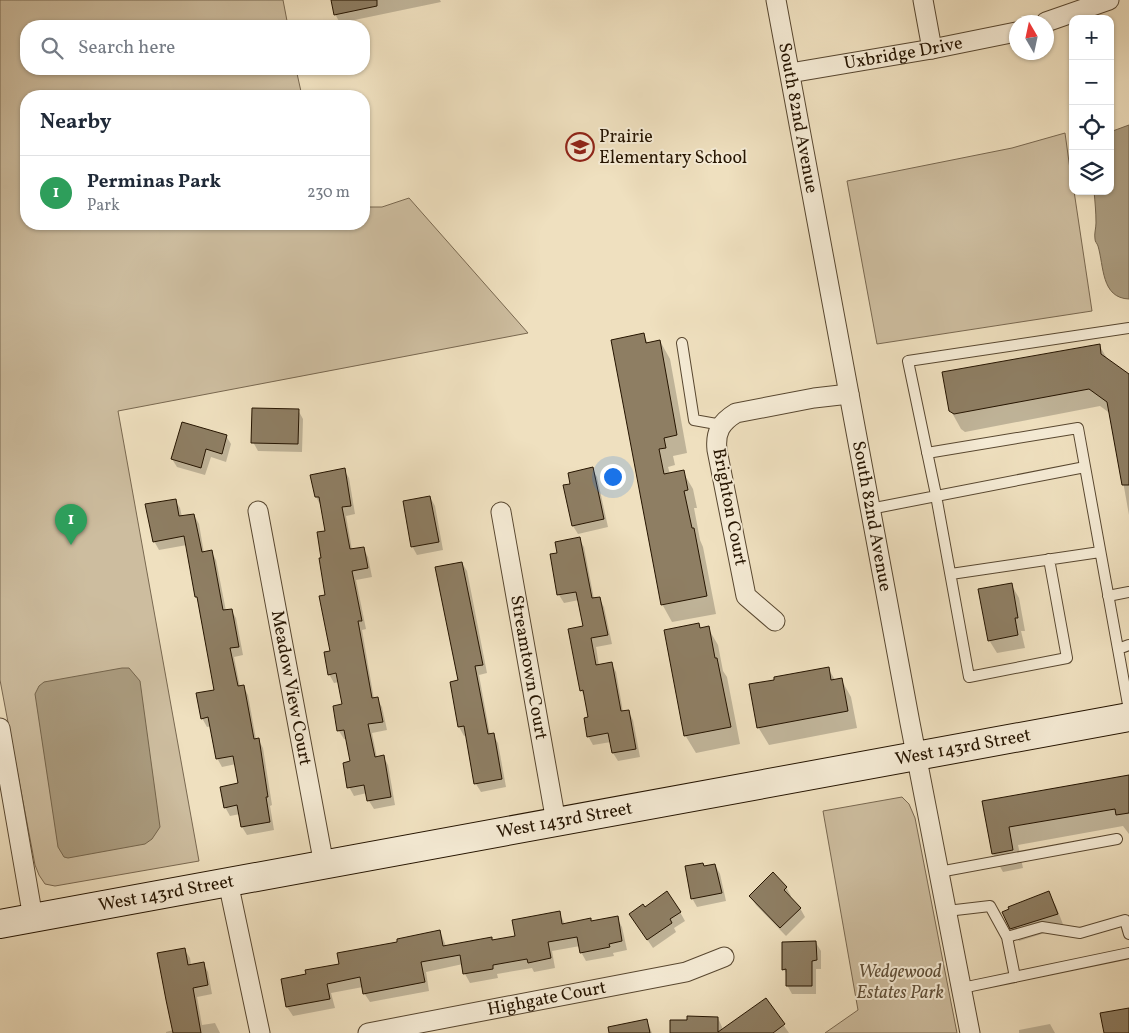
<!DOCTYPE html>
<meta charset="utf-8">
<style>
body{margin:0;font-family:Vollkorn,serif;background:#f2f2f3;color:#1f2937}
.controls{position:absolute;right:15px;top:15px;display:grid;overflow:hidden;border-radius:10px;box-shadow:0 1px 4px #0004}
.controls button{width:45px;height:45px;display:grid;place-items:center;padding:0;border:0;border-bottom:1px solid #e0e1e3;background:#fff;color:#1f2937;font:25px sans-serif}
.compass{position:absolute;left:1009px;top:15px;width:45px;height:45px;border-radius:50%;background:#fff;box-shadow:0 1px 4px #0004;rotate:351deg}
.you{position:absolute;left:612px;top:476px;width:18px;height:18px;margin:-12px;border:4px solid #fff;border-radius:50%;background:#1a73e8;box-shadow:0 0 0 8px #1a73e833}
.badge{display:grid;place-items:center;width:32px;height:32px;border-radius:50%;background:#1a73e8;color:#fff;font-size:16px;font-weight:700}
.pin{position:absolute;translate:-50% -41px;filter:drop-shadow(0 1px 2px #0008)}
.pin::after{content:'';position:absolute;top:26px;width:18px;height:15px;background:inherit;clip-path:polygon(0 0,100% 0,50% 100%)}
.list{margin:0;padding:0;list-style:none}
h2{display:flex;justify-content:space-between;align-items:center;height:65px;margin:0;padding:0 20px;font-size:21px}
h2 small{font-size:16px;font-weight:400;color:#747a83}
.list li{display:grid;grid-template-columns:32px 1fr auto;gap:15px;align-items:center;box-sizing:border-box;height:75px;padding:0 20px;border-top:1px solid #e0e1e3}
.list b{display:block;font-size:19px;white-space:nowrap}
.list p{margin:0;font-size:16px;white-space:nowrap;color:#747a83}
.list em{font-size:16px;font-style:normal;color:#747a83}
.icon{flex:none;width:28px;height:28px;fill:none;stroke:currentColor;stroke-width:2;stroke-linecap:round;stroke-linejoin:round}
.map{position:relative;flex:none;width:1129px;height:1033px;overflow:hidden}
.search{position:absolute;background:#fff;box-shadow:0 1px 4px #0004;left:20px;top:20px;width:350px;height:55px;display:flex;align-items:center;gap:12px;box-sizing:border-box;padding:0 18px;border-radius:20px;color:#747a83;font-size:19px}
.panel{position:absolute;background:#fff;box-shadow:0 1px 4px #0004;left:20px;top:90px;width:350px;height:140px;border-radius:20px}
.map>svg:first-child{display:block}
.green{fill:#cdbd9f;stroke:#796850}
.water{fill:#aa9b7e;stroke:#75654c}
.shadow{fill:#0003}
.building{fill:#8e7e63;stroke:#251400}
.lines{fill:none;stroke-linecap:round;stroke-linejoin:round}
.lane-casing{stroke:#584730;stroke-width:12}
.street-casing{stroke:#584730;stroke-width:21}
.secondary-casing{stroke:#251400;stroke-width:30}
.lane{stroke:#f5ebd5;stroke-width:10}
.street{stroke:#f5ebd5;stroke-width:19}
.secondary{stroke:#f5ebd5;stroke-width:28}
.labels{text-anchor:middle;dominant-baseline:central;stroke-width:4;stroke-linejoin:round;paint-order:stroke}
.street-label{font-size:18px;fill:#251400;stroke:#f5ebd5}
.poi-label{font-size:18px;fill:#251400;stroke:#f5ebd5;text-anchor:start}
.park-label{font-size:18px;font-style:italic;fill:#604f38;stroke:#f5ebd5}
</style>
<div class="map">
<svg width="1129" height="1033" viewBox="0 0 1129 1033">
<rect width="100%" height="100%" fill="#efe0bf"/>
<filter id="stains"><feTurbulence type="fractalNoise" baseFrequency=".004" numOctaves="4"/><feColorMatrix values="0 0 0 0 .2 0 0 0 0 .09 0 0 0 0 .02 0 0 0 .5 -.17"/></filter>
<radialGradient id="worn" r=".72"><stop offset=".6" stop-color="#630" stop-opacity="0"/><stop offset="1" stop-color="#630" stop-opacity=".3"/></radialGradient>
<path class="green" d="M0,0H283L288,26H26V69H296L302,96H26V224H364V207H382L409,198L528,333L118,411L199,861L55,886L45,884L39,875L35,865L0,680Z
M1065,133L1073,191H1074L1092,311L877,344L847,181L1012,148Z
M902,797L909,804L915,818L957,1033H825L858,1010L823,811Z"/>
<path class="water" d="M1129,125V299C1101,298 1104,266 1098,246C1097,243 1095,242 1095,239C1094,234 1096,228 1096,223C1096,212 1095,202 1094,191H1110V132Z
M122,668H129L140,681L160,827L152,839L145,844L68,858L64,857L58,847L35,694L39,686L44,682Z"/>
<path class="shadow" d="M332,0H440L441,2L340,23L335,14Z
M643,335L648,343L660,341L670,359L687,453L673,456L675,465L668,467L670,474L683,472L693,489L697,508H694L700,540L703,547L716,614L672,622L662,604Z
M1099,345L1108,360L1129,375V515L1111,414L1100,406L965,432L961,429L951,411Z
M298,410L303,419L302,452L258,451L253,442Z
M226,436L231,444L226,462L211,457L205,475L177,467L172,459Z
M592,469L597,477L608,527L578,534L573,526L572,485Z
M344,470L349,478L355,514L346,516L352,550L363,548L368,557L372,577L356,580L366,629L362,630L374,699H377L382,707L387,730L372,733L377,758L383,756L388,765L395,805L374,809L369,801L367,793L354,796L349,787L352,762L347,739H344L339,731L334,707L343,705L339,682L334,683L329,674L332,652L322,559L327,532L321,506L316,497L312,476Z
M430,497L435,506L443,550L417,555L412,546Z
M175,500L180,508L182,517L194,515L199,524L204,553L211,551L216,560L226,611L231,610L236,618L243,655L234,657L240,687L243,686L248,695L256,739H258L263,748L272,805L270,806L274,830L247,835L242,827L240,814L230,816L225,807L240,784L236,764L222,767L217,758L211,726L207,727L202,718L216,691L200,602L197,597L187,545L159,550L154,541Z
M579,539L584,547L594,599L599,598L604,607L612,644L596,647L599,666L611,663L616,672L623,712L628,711L633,720L640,757L618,761L613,753L611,742L593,745L588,736L589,718L585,697L581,690L585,627L579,600L564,603L559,595L551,555L559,554Z
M462,563L467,571L487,673L479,675L490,735H493L498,743L506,787L481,792L476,784L466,735L464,736L459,727L451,683L459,681Z
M1011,584L1019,598L1025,631H1021L1025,648L997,653L989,640Z
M698,624L701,629L708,628L718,645L723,671L727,677L740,744L696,753L685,735Z
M828,668L835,680L841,679L851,697L857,728L769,745L758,727Z
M1129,776V834L1123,826L1018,845L1023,868L1003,872L993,854L984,802Z
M715,865L720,874L726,901L697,907L692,898L705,867Z
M786,887L791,896L790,897L800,908L805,917L786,936L756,905L751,897Z
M1048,893L1056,906L1064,927L1019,941L1012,928Z
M644,908L680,912L685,921L674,928L676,932L653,948L636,923Z
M559,913L565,924L592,923L617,918L622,927L627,950L613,953L614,956L586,961L581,952L580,946L552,951L555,968L534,972L532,968L497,974L498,978L470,983L465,974L463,964L426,972L429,991L370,1002L364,993L363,987L331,993L335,1008L293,1016L287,1007L282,980L307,975L399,943L440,931L446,946L516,937Z
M816,943L821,951V969H816V994H792L787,985V975L784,969Z
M185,950L190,958L191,965L203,963L208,972L212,994L197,997L202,1025L215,1023L220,1033H166V1032L173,1030Z
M766,1000L789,1033H735Z
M718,1018L722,1027V1033H671L688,1021Z
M647,1021L652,1033H627Z
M1050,1024L1055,1033H1019V1030Z"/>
<path class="building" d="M331,0H377V6L334,15Z
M644,333L646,343L660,340L677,435L664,438L666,448L659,449L664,474L684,470L688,490L684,491L692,528H694L707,596L661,605L611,340Z
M1100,344L1101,354L1129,374V485H1122L1107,402L1089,389L954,414L949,411L942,372Z
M252,408L299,409L298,444L251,443Z
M182,422L227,435L222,454L206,449L201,468L171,459Z
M593,467L604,519L572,526L563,485L570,484L568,473Z
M345,468L351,506L342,507L350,549L364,547L368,568L352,571L362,621H358L372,698L378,697L383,722L368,724L375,757L384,755L391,797L367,801L364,785L347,788L343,763L350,761L344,730L337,731L333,706L342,704L336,673L328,675L324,652L330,651L319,596L325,595L319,558H321L317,532L325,531L319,497H315L310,475Z
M430,496L439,542L411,547L403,501Z
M176,499L179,516L194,514L202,552L212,550L223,610L232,609L239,647L230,648L238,686L244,685L254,739L259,738L268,797H266L270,822L241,827L237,805L224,808L220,787L238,783L233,756L216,759L208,717L201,719L196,693L214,690L197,597H195L184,536L153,542L145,504Z
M580,537L592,598L600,597L608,635L591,638L596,665L612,662L621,711L629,710L636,749L612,753L608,733L587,737L584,718L588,717L583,690L580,691L568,629L583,626L576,592L557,595L550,554L557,553L555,542Z
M462,562L483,665L475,666L488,734L494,733L502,779L474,784L464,726L458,727L450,682L458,680L435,567Z
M1012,583L1018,618H1015L1018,635L988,641L978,589Z
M699,623L700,628L709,626L715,658H717L731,727L684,736L664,630Z
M829,667L831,680L842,678L848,711L757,728L749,684L774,680V677Z
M1129,775V813L1116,815L1115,809L1009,827L1013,850L992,854L982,801Z
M703,863L704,866L715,864L722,893L691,899L685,866Z
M773,872L787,887L784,890L801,908L780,928L749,896Z
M667,891L681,912L670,919L672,923L647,940L629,914L643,904L645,907Z
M1049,891L1058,914L1010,929L1002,912L1009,909L1008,907Z
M560,911L562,924L591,918V921L618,916L622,941L609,944L610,947L580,953L577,937L548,942L551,958L528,963L527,959L493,965V969L463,974L460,955L421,962L425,982L363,994L360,977L327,984L330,999L286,1007L281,979L306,974L305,970L339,964L337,953L397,942V939L440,930L443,946L492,937V940L515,936L512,920Z
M816,941L817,960L812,961V986H786V969L782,970V942Z
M185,948L188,965L204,962L208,985L193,988L201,1033H173L166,1000L157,953Z
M766,998L785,1024L773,1033H670V1020H687V1016L718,1017V1032Z
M1129,1008V1033H1104L1100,1013Z
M647,1019L650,1033H609L608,1027Z"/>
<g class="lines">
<defs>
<path id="lane" d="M682,343L694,420L722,425
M927,453L1078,428L1118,649
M870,509L1085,467
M1049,559L1067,658L969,677L935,490L908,361L1129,328
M951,574L1100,552
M1108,596L1129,592
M1129,645L1118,649L1129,710
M939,872L1117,839
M947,911L990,906L1007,937L1042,927L1080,933L1125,920L1129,934
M1007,937L1015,977
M962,988L1129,953"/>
<g id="street">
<path id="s1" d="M776,0L910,723L970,1033"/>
<path d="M923,0L932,49"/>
<path d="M1046,22L1109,0"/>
<path id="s2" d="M790,73L932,49L1016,32"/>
<path id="s3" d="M258,511L324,865"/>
<path id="s4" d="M501,512L556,822"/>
<path d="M775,621L746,596L717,450C715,432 721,422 736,413L814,398L849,394"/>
<path d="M0,728L33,918"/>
<path d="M228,882L260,1033"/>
<path id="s5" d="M368,1033L686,972L724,957"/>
</g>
<g id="secondary">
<path id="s6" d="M0,924L1129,717"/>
</g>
</defs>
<use href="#lane" class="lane-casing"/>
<use href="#street" class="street-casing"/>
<use href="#secondary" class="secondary-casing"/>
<use href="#lane" class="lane"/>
<use href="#street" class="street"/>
<use href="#secondary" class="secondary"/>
</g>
<defs>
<symbol id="school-ring" viewBox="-11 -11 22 22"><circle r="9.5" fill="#f5ebd5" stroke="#8f2418" stroke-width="1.5"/><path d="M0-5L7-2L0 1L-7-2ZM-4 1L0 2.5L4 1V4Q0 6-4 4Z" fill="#8f2418"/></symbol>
</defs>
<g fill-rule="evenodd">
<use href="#school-ring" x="564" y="131" width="32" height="32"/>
</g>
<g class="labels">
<g class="street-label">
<text stroke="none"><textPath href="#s2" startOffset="115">Uxbridge Drive</textPath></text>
<text stroke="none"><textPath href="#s1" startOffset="120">South 82nd Avenue</textPath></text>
<text transform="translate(729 507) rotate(79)">Brighton Court</text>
<text stroke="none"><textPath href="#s1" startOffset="525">South 82nd Avenue</textPath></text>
<text stroke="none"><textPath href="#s4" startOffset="158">Streamtown Court</textPath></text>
<text stroke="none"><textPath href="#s3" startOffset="180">Meadow View Court</textPath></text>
<text stroke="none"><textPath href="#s6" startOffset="979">West 143rd Street</textPath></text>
<text stroke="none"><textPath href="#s6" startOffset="574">West 143rd Street</textPath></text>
<text stroke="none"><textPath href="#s6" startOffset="169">West 143rd Street</textPath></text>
<text stroke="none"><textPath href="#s5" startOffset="182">Highgate Court</textPath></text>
</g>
<g class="poi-label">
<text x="599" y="137">Prairie<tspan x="599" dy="21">Elementary School</tspan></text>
</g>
<g class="park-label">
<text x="900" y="972">Wedgewood<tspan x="900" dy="21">Estates Park</tspan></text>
</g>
</g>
<rect width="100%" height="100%" filter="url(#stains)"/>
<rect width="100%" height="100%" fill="url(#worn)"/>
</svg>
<div class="controls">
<button>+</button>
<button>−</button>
<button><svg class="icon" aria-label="locate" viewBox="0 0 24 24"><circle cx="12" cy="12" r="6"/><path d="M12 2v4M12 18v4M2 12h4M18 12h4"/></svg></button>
<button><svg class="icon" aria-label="layers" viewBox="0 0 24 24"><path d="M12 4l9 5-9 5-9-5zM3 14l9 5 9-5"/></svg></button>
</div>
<svg class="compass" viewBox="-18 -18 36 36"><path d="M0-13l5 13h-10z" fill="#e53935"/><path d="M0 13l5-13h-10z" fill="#747a83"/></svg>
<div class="you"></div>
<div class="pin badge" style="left:71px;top:545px;background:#2e9e5b">1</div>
<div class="search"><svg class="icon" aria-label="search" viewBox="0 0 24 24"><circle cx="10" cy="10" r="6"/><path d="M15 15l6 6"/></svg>Search here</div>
<section class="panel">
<h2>Nearby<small></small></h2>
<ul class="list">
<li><span class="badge" style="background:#2e9e5b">1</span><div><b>Perminas Park</b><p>Park</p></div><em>230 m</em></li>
</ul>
</section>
</div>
